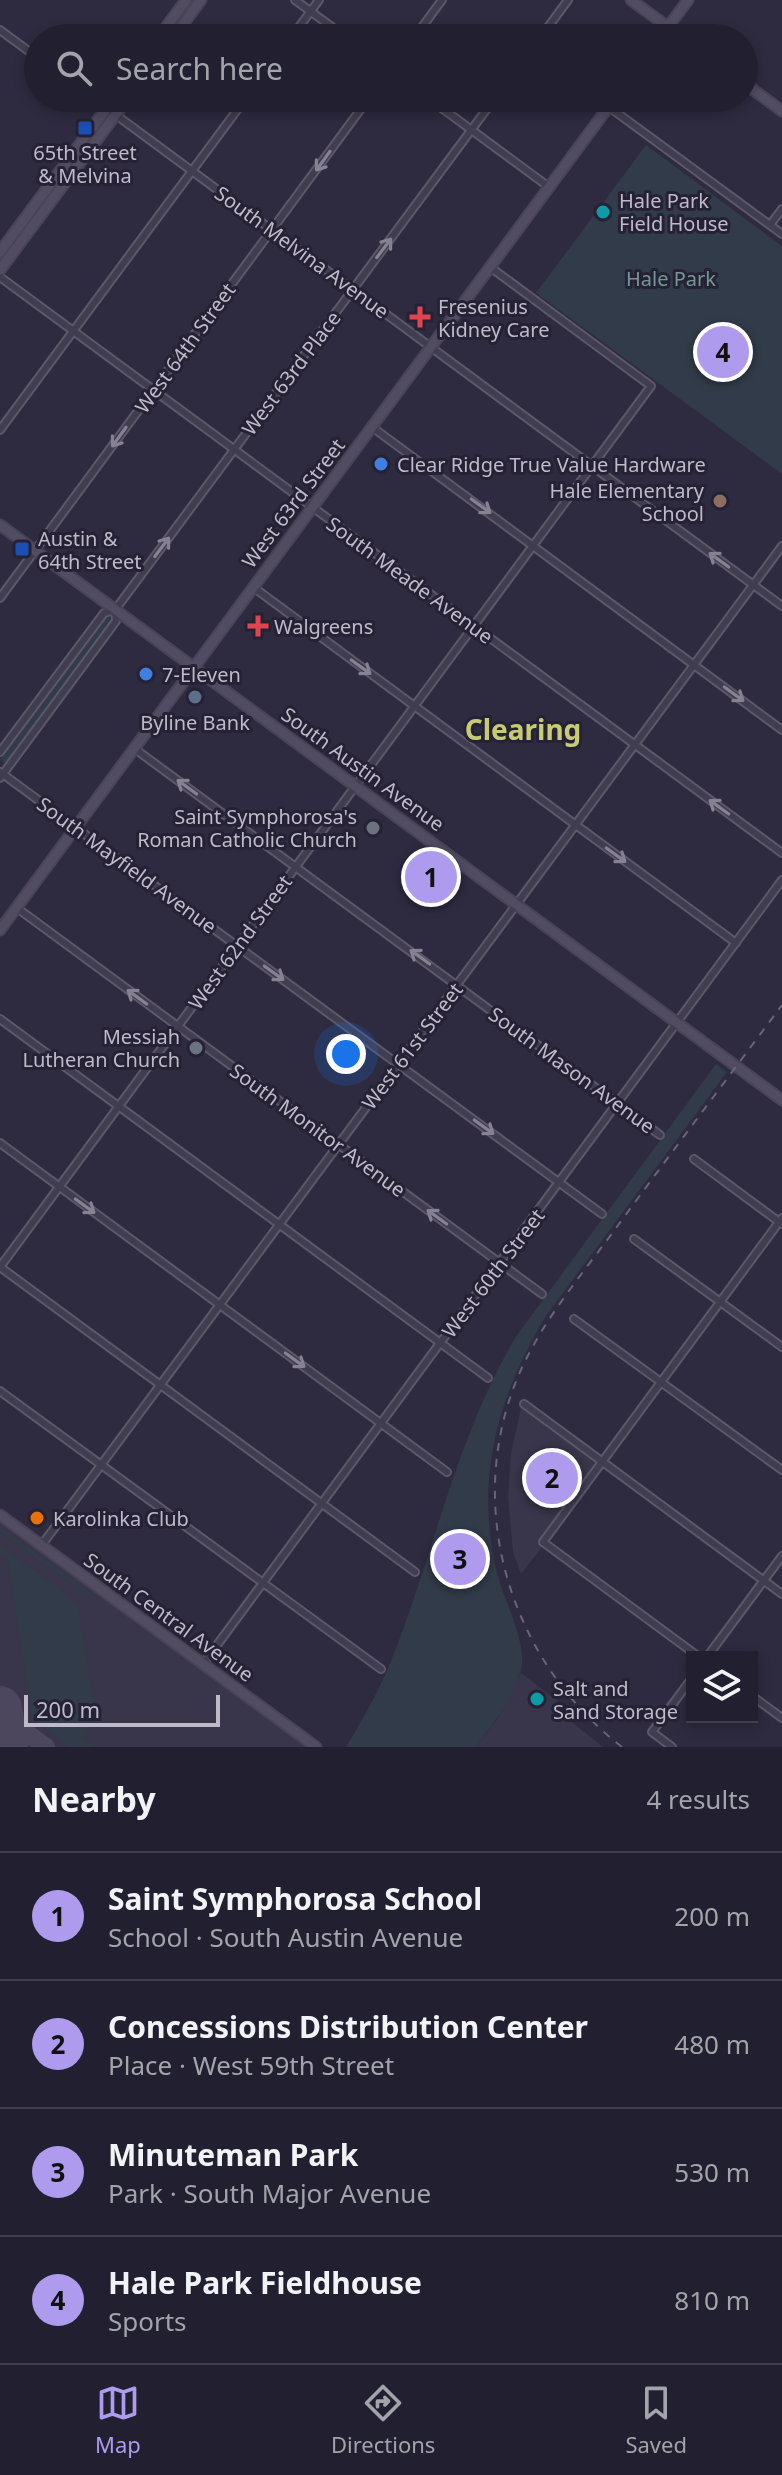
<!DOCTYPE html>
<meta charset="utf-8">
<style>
body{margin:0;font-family:"Noto Sans",sans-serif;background:#2e2d3c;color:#f1f3f6}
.controls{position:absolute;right:24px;bottom:24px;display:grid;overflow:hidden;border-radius:0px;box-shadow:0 4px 12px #0003}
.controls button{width:72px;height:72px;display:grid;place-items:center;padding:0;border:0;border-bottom:2px solid #3f3e4c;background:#222030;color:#f1f3f6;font:40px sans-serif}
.scale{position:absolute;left:24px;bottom:20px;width:196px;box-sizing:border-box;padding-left:8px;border:4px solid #bebaca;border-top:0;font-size:22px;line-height:28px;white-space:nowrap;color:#bebaca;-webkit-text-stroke:6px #262235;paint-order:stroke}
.you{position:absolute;left:346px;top:1054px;width:28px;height:28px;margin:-20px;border:6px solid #fff;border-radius:50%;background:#1a73e8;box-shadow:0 0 0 12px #1a73e833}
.badge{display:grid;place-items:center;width:52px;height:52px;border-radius:50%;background:#ae9bee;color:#111;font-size:26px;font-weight:700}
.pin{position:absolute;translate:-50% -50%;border:4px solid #fff;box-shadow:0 2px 8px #0006}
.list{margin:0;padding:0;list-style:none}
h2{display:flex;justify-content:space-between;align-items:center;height:104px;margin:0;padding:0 32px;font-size:34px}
h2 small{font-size:26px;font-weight:400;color:#a2a3ab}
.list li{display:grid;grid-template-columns:52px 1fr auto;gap:24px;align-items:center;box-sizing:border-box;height:128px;padding:0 32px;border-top:2px solid #3f3e4c}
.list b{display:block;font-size:30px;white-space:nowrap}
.list p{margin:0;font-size:26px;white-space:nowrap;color:#a2a3ab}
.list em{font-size:26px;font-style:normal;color:#a2a3ab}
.icon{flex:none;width:44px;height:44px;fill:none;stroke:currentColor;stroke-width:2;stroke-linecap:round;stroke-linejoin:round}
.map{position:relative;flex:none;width:782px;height:1747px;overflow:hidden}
.search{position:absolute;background:#222030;box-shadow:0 4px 12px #0003;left:24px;right:24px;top:24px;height:88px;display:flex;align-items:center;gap:20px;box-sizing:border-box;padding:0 28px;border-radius:44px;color:#a2a3ab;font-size:30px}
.sheet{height:616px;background:#222030}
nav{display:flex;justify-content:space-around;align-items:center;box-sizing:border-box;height:112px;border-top:2px solid #3f3e4c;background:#222030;font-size:22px;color:#a2a3ab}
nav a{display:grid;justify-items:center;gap:4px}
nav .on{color:#ae9bee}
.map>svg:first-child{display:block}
.airport{fill:#39354a}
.green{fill:#323b49}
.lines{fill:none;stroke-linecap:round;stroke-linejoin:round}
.taxiway{stroke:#4c475c;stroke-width:18}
.runway{stroke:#4c475c;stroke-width:44}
.street-casing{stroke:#5c586a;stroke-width:10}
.secondary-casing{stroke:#484456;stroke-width:13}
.street{stroke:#413d50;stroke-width:6}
.secondary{stroke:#514c62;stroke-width:9}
.rail{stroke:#696479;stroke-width:2;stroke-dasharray:8 8;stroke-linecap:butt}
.oneway{stroke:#868293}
.transit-dot{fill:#1a4fb4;stroke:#262235;stroke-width:3}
.culture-dot{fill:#0f9aa8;stroke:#262235;stroke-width:3}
.health-dot{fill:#e0444e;stroke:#262235;stroke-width:3}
.shop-dot{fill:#3f7fe0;stroke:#262235;stroke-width:3}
.education-dot{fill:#8d6e63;stroke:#262235;stroke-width:3}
.service-dot{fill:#5c6f8a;stroke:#262235;stroke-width:3}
.worship-dot{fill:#6b7280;stroke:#262235;stroke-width:3}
.food-dot{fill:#e8710a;stroke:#262235;stroke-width:3}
.labels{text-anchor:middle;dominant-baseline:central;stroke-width:6;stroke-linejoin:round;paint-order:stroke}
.poi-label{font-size:20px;fill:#bebaca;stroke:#262235;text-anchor:start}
.street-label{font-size:20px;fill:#bebaca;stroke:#262235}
.park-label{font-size:20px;fill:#749893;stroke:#262235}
.district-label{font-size:28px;font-weight:bold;fill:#c7cb74;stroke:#262235}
</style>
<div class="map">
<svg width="782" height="1747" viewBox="0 0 782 1747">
<rect width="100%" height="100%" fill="#2e2a40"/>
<path class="airport" d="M521,1408L597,1462L539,1542L543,1546L521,1574L513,1552L508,1496L511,1453Z
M0,1523L193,1663L307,1747H0Z
M521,1673L558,1701L554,1708L603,1747H476L497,1719Z"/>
<path class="green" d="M646,145L782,246V474L536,293Z
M106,616L113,621L7,765L0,760Z
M716,1064L727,1072L546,1316C496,1400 473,1483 499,1580C507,1607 529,1647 520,1674C512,1699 492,1726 476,1747H346C362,1721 377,1694 389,1666C434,1556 455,1438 517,1335Z
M0,1527L101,1601L81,1591L0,1532Z
M0,1545L68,1595L78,1606L93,1696L102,1713L84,1738L95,1747H69L32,1719L7,1554H0Z"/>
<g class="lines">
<path class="taxiway" d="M0,1713L46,1747
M0,1726L5,1738"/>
<path class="runway" d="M0,1708L6,1747"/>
<defs>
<path id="street" d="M295,0L347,38
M0,30L38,58
M291,38L319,0
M414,38L442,0
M540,38L568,0
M93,98L782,606
M428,98L549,187
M609,107L782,234
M770,225L782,209
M0,277L782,853
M372,427L782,730
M0,430L246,98
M253,587L736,943
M0,598L369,98
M135,749L660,1135
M0,752L104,613L115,610L495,98
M0,772L602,1214
M0,778L116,621L115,610
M17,908L542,1294
M0,1019L488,1378
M0,1143L447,1472
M694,1159L782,1224
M634,1239L782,1347
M0,1267L651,386L490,267
M0,1267L415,1572
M574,1319L782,1470
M0,1391L381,1669
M524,1404L782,1594
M41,1546L782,546
M699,1657L543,1542L782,1218
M707,1657L782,1556
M203,1664L782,880
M752,1696L782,1718
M672,1747L652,1732L692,1678"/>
<path id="secondary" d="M631,0L683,38
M158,38L186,0
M173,38L201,0
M660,38L688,0
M744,83L782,111
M0,252L114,98
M0,270L128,98
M0,525L782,1100
M0,930L615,98
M0,1515L316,1747"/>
</defs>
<use href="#street" class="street-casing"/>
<use href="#secondary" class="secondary-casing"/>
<use href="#street" class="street"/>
<use href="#secondary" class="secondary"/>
<path class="rail" d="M622,1747C512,1662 463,1511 517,1379C540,1323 581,1276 616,1228C671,1153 727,1079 782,1005"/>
</g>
<defs><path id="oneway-shaft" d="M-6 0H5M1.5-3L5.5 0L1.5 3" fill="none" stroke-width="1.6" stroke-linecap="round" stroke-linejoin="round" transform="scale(2)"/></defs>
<g class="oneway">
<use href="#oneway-shaft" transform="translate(323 161) rotate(126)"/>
<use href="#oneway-shaft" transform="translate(384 248) rotate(-53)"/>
<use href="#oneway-shaft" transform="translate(119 437) rotate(126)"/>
<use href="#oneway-shaft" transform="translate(481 506) rotate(36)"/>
<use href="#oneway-shaft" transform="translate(162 547) rotate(-53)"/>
<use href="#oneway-shaft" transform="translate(719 560) rotate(-144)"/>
<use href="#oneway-shaft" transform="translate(361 667) rotate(36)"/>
<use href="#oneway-shaft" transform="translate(734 694) rotate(36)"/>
<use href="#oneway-shaft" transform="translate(187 787) rotate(-144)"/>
<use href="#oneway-shaft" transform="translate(719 807) rotate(-144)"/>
<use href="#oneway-shaft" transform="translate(616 855) rotate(36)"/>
<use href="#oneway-shaft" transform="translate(420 957) rotate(-144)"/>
<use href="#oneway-shaft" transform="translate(274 973) rotate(36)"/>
<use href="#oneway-shaft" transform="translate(137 997) rotate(-144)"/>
<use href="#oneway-shaft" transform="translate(484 1127) rotate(36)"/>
<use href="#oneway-shaft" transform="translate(85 1206) rotate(36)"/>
<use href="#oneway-shaft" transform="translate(437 1217) rotate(-144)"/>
<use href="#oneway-shaft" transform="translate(295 1360) rotate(36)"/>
</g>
<g class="transit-dot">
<rect x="77" y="120" width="16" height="16" rx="4"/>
<rect x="14" y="541" width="16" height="16" rx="4"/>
</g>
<g class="culture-dot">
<circle cx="603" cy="212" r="8"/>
<circle cx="537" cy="1699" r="8"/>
</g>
<g class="health-dot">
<path d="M416 305h8v8h8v8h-8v8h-8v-8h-8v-8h8z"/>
<path d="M254 614h8v8h8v8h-8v8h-8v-8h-8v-8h8z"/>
</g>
<g class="shop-dot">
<circle cx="381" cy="464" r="8"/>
<circle cx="146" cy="674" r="8"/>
</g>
<circle class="education-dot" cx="720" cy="501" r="8"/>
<circle class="service-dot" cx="195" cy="697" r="8"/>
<g class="worship-dot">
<circle cx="373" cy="828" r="8"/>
<circle cx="196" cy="1048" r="8"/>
</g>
<circle class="food-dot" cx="37" cy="1518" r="8"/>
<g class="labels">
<g class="poi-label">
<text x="85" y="152" text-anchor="middle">65th Street<tspan x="85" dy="23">&amp; Melvina</tspan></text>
<text x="619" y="200">Hale Park<tspan x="619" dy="23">Field House</tspan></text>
<text x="438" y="306">Fresenius<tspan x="438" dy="23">Kidney Care</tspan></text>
<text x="397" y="464">Clear Ridge True Value Hardware</text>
<text x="704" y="490" text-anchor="end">Hale Elementary<tspan x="704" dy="23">School</tspan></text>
<text x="38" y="538">Austin &amp;<tspan x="38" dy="23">64th Street</tspan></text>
<text x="274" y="626">Walgreens</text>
<text x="162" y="674">7-Eleven</text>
<text x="195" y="722" text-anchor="middle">Byline Bank</text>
<text x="357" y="816" text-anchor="end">Saint Symphorosa's<tspan x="357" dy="23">Roman Catholic Church</tspan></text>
<text x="180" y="1036" text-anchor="end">Messiah<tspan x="180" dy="23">Lutheran Church</tspan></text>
<text x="53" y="1518">Karolinka Club</text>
<text x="553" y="1688">Salt and<tspan x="553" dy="23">Sand Storage</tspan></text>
</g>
<g class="street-label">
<text transform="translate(302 252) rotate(36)">South Melvina Avenue</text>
<text transform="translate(185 348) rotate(-54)">West 64th Street</text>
<text transform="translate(291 373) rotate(-53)">West 63rd Place</text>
<text transform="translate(293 503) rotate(-53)">West 63rd Street</text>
<text transform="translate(410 580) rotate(36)">South Meade Avenue</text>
<text transform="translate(363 769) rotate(36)">South Austin Avenue</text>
<text transform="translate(127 865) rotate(36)">South Mayfield Avenue</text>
<text transform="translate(240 942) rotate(-54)">West 62nd Street</text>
<text transform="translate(412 1046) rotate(-53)">West 61st Street</text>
<text transform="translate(572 1070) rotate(36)">South Mason Avenue</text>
<text transform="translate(318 1130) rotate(36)">South Monitor Avenue</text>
<text transform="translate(493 1273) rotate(-53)">West 60th Street</text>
<text transform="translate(169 1617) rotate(36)">South Central Avenue</text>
</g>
<g class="park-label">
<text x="671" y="278">Hale Park</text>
</g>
<g class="district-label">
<text x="523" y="729">Clearing</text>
</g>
</g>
</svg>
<div class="controls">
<button><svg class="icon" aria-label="layers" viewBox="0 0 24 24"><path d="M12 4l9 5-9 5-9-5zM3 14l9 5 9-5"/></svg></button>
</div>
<div class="scale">200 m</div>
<div class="you"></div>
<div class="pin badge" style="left:431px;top:877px">1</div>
<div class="pin badge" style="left:552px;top:1478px">2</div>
<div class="pin badge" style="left:460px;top:1559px">3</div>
<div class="pin badge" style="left:723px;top:352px">4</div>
<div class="search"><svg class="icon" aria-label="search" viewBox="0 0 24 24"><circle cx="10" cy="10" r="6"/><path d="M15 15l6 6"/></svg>Search here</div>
</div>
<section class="sheet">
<h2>Nearby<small>4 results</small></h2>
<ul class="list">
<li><span class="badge">1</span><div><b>Saint Symphorosa School</b><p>School · South Austin Avenue</p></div><em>200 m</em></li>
<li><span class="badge">2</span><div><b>Concessions Distribution Center</b><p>Place · West 59th Street</p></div><em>480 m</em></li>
<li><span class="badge">3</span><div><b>Minuteman Park</b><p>Park · South Major Avenue</p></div><em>530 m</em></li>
<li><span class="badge">4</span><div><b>Hale Park Fieldhouse</b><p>Sports</p></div><em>810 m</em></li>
</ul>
</section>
<nav>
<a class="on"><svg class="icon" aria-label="map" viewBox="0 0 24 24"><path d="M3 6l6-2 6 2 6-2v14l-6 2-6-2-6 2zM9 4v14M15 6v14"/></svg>Map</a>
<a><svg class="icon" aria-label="directions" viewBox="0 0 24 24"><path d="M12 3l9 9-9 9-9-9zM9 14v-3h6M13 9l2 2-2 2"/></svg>Directions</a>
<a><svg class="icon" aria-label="saved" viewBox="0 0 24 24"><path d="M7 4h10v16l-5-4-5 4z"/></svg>Saved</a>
</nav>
